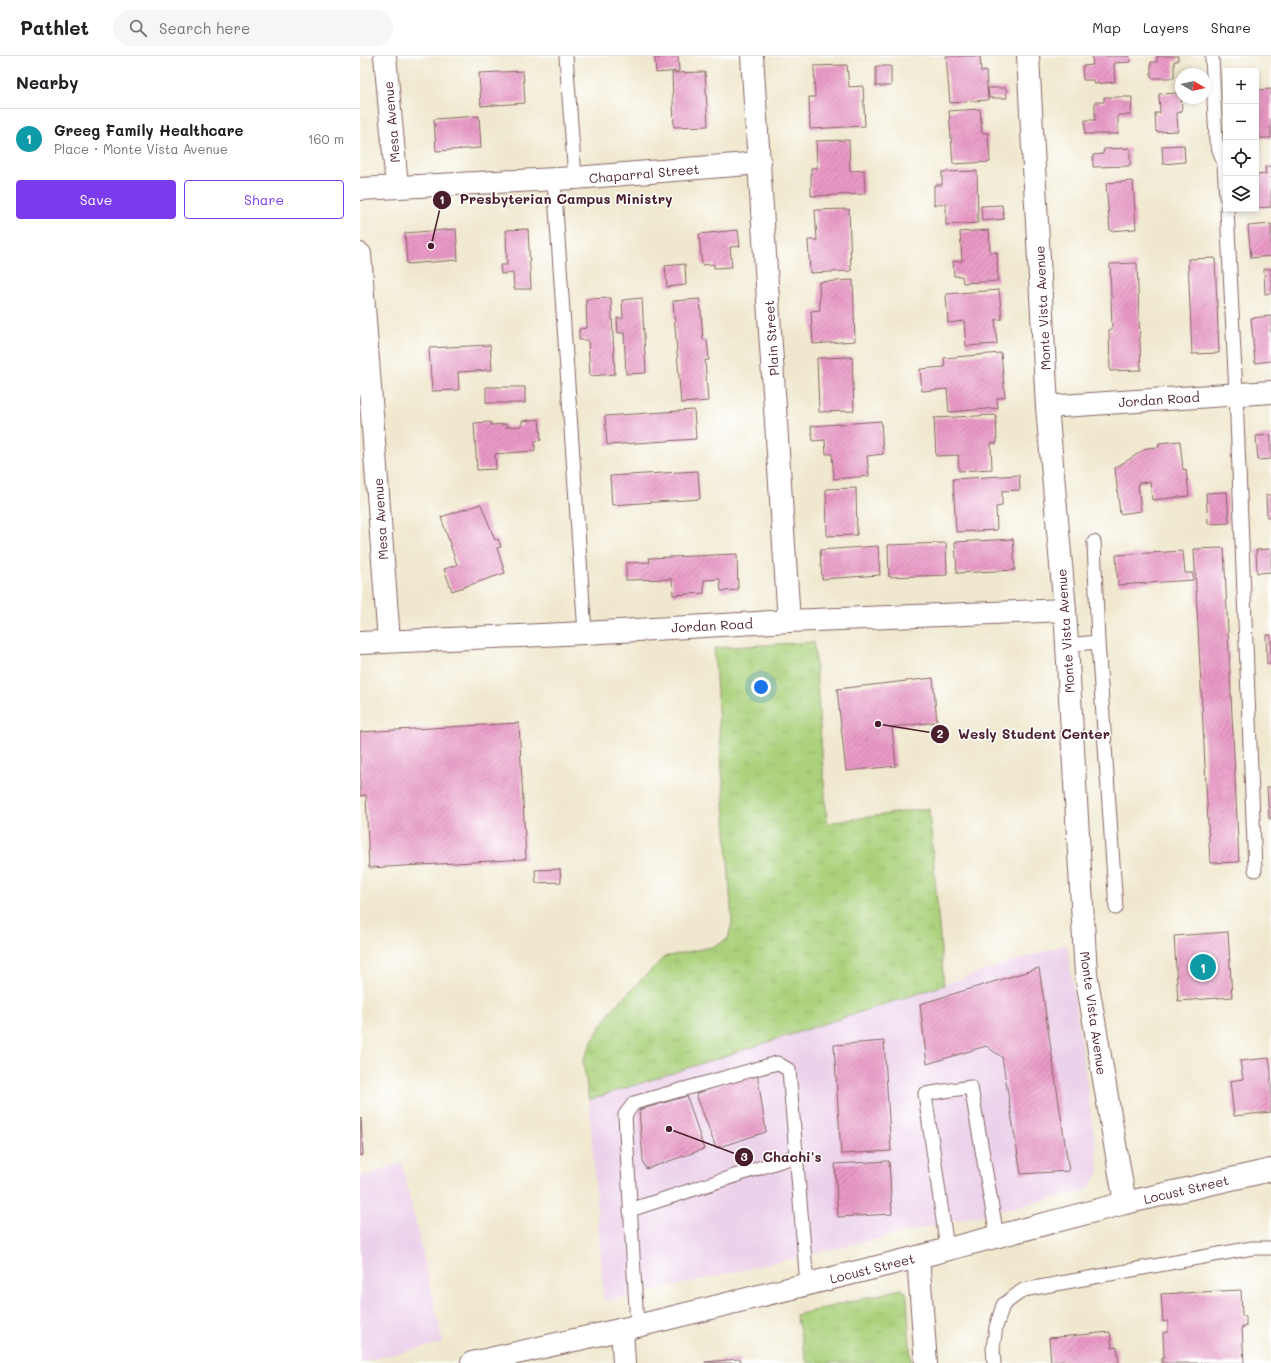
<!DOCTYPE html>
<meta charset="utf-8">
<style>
body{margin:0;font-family:Mali,sans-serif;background:#f6f6f6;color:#202124}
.controls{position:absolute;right:12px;top:12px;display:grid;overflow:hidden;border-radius:4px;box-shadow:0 2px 6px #0003}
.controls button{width:36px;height:36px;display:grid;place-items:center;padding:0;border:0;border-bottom:1px solid #e0e0e0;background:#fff;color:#202124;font:20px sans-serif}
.compass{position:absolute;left:815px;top:12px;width:36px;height:36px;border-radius:50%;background:#fff;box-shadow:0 2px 6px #0003;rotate:99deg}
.you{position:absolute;left:401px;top:631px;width:14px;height:14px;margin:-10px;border:3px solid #fff;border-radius:50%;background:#1a73e8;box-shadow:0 0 0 6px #1a73e833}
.badge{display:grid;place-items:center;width:26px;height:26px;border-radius:50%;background:#7c3aed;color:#fff;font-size:13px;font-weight:700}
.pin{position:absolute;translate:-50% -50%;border:2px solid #fff;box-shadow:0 1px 4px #0006}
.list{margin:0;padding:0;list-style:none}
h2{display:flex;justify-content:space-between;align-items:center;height:52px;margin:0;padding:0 16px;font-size:17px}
h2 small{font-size:13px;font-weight:400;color:#757577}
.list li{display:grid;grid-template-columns:26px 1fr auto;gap:12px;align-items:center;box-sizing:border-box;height:60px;padding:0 16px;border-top:1px solid #e0e0e0}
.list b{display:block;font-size:15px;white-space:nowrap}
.list p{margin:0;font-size:13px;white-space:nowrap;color:#757577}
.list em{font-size:13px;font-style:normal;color:#757577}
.actions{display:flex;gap:8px;padding:12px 16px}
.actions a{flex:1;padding:9px 0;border:1px solid #7c3aed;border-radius:4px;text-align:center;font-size:14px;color:#7c3aed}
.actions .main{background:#7c3aed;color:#fff}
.icon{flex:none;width:22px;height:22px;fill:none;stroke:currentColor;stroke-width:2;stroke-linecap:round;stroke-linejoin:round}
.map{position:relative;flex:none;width:911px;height:1307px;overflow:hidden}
header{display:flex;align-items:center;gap:24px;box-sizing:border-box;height:56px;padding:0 20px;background:#fff;border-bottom:1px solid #e0e0e0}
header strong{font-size:19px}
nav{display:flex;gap:22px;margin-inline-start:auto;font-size:14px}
.search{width:280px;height:36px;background:#f6f6f6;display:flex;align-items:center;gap:10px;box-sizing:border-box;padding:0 14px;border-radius:22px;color:#757577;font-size:15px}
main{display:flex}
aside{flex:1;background:#fff}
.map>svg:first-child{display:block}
.built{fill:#ecd1ea}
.grass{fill:url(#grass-tufts);stroke:#7a7853}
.building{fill:url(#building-hatch)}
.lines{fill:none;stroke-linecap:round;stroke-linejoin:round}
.service-casing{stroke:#846564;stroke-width:15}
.minor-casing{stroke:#846564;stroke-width:24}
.tertiary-casing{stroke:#846564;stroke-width:24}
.service{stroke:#fff;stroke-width:13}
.minor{stroke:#fff;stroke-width:22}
.tertiary{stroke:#fff;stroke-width:22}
.labels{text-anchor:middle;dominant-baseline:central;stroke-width:3;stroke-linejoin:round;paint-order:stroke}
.street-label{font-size:13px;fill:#4a1f2b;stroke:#fff}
.leader{fill:none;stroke:#4a1f2b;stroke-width:1.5}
.callout-dot{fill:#4a1f2b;stroke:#fff;stroke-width:1.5}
.mark-label{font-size:12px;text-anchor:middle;font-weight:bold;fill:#fff}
.callout-label{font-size:14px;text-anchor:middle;font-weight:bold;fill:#4a1f2b;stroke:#fff;stroke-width:3;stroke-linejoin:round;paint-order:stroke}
</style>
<header>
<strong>Pathlet</strong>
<div class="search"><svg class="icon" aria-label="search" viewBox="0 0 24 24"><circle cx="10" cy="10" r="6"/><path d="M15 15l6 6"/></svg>Search here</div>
<nav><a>Map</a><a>Layers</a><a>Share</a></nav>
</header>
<main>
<aside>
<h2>Nearby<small></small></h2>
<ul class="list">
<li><span class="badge" style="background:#0f9aa8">1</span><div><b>Greeg Family Healthcare</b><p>Place · Monte Vista Avenue</p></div><em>160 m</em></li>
</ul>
<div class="actions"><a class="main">Save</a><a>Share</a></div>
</aside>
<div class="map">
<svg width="911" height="1307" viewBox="0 0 911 1307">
<defs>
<pattern id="grass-tufts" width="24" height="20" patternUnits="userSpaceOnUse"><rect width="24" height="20" fill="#abd17b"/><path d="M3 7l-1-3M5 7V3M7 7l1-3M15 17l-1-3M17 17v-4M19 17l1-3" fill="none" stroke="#95b36a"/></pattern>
<pattern id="building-hatch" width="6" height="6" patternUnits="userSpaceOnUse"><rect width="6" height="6" fill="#e99ac6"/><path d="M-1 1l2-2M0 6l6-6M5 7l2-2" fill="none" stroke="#bf7da1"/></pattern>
</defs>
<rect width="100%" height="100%" fill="#fff"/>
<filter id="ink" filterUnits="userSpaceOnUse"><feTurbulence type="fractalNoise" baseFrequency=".025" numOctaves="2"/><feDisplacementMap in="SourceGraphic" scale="8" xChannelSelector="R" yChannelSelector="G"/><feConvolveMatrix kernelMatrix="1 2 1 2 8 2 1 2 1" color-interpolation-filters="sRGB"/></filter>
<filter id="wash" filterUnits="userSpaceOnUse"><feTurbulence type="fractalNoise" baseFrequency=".012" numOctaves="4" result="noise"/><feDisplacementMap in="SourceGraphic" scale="16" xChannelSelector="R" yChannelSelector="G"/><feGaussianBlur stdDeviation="0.9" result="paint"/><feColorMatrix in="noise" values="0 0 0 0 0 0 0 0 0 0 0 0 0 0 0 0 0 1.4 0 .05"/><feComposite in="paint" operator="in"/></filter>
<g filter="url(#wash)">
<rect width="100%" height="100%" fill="#f0e8ce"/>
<path class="built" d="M707,888L739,1115L728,1134L244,1246L229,1044Z
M42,1107L83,1287L0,1306V1121Z"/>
<path class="grass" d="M454,586L467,767L569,752L584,929L229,1044L223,1005L235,980L252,953L304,901L356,890L368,883L372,866L354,592Z
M541,1233L546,1236L547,1241L551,1307H447L436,1259Z"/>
<g id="blocks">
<path class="building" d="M318,0L319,15L296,17L295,2Z
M586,0H620L621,16L626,15L628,44L590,47Z
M732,0H769L770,6L754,7L755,26L734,28L733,24H723L722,10L733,9Z
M797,0H818V5H814V22H791V6H797Z
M487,9L489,31L503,30L505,70L450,73L449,41H455L454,10Z
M516,10H531V30H516Z
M163,15L165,47L121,50L119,17Z
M345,16L348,70L314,71L312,17Z
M628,32H646L647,42H629Z
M911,33V82H896V34Z
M821,37L822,56L817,57L818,75L796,76L795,57H800L799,38Z
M744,41H772L771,59H758V78H725V64H735V46H744Z
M620,53L622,77H628L630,106L593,108L589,55Z
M119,60L121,92L76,95L74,63Z
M489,84L490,115L504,114L505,138L451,140V112H457L456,85Z
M824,89L825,106L803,108L802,90Z
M770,92V110L733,111V99L743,98L744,93Z
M911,110V151L896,152V119L906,118L905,111Z
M617,115L618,167L586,169V148L574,149V129H582V116Z
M773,125L776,173L750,175L746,127Z
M642,149L644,163L622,165L621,150Z
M489,153L491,215L450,217L448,184H457L455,154Z
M911,168V200L891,202L888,170Z
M96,173L98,204L47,208L45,177Z
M168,173L171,233H154L153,217L141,218L140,209H147L146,174Z
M378,174L380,190L370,191L372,211L354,212V208L342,209L339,178Z
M629,174L630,197L637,196L638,225L603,227L602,220H594L593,205H602L600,176Z
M855,202L859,297L832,298L828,203Z
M777,207L781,314L750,315L749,274H752L750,208Z
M325,208L326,229L307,231L305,210Z
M904,213H911V237L905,238Z
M493,224L495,285L453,288L451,255L460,254L459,226Z
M639,234L642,263L635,264L637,288L606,290L604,265L588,267L586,238Z
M251,242L255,318L230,320L228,284H219V273L227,272L226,243Z
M282,242L286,317L266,318L264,277H258L257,262H263L262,244Z
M340,243L343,284H347L349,304H345L348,345L321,347L313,245Z
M911,260V305L895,307L891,262Z
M130,289L132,314L98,316L99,334L72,335L69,292Z
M641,297L645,341L637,342L638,352L589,356L587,333L562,335L560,313L585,311L584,302Z
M492,301L494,355L459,356L457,302Z
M126,331H165V347H126Z
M334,354L336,383L247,389L245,360Z
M636,359L637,387H631L632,413L599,415L598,399L576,400L574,362Z
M179,363L181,384L175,385V395L135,398L136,413L117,414L114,367L131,366V369L146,368V371L162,370V365Z
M521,365L523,398L507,400L509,420L474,423L472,398H466L465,384L453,385L451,370Z
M911,379V403L898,404L896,380Z
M820,385L823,414L826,413L829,440L792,444L790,426L778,427L781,455L760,458L755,412L787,392L799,391V387Z
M338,415L340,443L252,449L250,420Z
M659,419L660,434L642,435V450L636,451L637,474L596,476L593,423Z
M496,432L497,479L467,480L466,433Z
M867,436L869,467L848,468L846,437Z
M906,439H911V461H907Z
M121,448L135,484L138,483L141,491L137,492L145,517L92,535L84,513L97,509L81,461Z
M653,483L655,514L597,517L595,486Z
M586,487L587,519L529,521L528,489Z
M518,490L520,519L462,523L460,494Z
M864,492L879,806L850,807L834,493Z
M911,493V516L897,517L896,494Z
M823,495L825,517H833V524L758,529L756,499Z
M377,498L378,534L361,535L360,523L344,524V537L313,539L312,523L266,524V507L290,506L289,502Z
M906,579H911V608H907Z
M573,622L577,666L532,671L536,710L486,715L477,633Z
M159,667L166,803L9,812L6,739L0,740V676Z
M907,731H911V763H909Z
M200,813L201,826L176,827L175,814Z
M868,876L872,941L818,945L814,880Z
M679,912L709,1115L661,1118L642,1001L626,990L567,1008L560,948Z
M524,985L531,1095L481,1098L474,989Z
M909,1002L911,1016V1056L874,1060L870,1025L883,1023L880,1005Z
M397,1016L406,1076L356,1092L336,1038Z
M327,1040L344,1093L286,1113L283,1104L279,1054Z
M0,1062H1L3,1099L0,1100Z
M529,1105L532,1158L478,1161L475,1108Z
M881,1234L882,1260H886V1271H882L884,1307H802V1302H804L803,1277L808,1276V1265L803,1266L801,1238Z
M750,1276L752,1292L757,1291L759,1307H709L708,1305L691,1306L689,1282Z
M380,1303V1307H345V1306Z"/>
</g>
</g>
<g filter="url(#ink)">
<use href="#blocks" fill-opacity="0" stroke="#846564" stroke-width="1"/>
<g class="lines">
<defs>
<path id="service" d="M206,0L215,122
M852,0L856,85L864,108L866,141
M194,124L225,577
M867,153L876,338L895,814
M738,586L756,852
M706,589L738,586L734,486
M270,1154L436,1100
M587,1192L565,1038L611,1031L637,1180
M277,1270L265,1059L274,1047L417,1007L429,1014L447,1228
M634,1307L633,1292L636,1271L643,1249L663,1234L892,1192H911"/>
<path id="minor" d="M25,0L37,131
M392,0L429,565
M668,0L687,351L705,554L726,918L765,1147
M0,133L215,122L400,107
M0,198L29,585
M687,351L911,336
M0,587L225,577L429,565L705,554
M558,1201L566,1307
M262,1273L264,1307"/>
<path id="tertiary" d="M112,1307L277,1270L558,1201L765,1147L911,1114"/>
</defs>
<use href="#service" class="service-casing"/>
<use href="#minor" class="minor-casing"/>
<use href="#tertiary" class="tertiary-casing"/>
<use href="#service" class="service"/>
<use href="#minor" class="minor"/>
<use href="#tertiary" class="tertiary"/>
</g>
</g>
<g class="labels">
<g class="street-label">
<text transform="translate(31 66) rotate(-95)">Mesa Avenue</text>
<text transform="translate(284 117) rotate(-5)">Chaparral Street</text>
<text transform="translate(682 252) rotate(-93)">Monte Vista Avenue</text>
<text transform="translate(411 282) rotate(-94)">Plain Street</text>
<text transform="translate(799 343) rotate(-4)">Jordan Road</text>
<text transform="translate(20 463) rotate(-94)">Mesa Avenue</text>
<text transform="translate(352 569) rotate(-3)">Jordan Road</text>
<text transform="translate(705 575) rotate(-94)">Monte Vista Avenue</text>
<text transform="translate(734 957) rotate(82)">Monte Vista Avenue</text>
<text transform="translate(826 1133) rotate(-13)">Locust Street</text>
<text transform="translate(512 1212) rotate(-14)">Locust Street</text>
</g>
</g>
<path class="leader" d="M71 190L82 144M518 668L580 678M309 1073L384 1101"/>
<g class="callout-dot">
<circle cx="71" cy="190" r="4"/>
<circle cx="518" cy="668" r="4"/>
<circle cx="309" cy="1073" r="4"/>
<circle cx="82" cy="144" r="10"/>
<circle cx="580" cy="678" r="10"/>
<circle cx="384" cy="1101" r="10"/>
</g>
<g class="mark-label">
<text x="82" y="148">1</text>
<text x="580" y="682">2</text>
<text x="384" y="1105">3</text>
</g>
<g class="callout-label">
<text x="206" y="148">Presbyterian Campus Ministry</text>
<text x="674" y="683">Wesly Student Center</text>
<text x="432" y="1106">Chachi's</text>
</g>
</svg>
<div class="controls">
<button>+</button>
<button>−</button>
<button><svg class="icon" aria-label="locate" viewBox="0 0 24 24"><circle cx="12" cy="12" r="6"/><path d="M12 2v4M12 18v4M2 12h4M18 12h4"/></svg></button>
<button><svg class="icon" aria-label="layers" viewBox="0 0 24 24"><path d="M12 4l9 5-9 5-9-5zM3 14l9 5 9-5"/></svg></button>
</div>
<svg class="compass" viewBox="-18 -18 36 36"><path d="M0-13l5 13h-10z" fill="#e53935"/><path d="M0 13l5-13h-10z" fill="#757577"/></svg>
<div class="you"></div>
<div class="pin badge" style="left:843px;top:911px;background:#0f9aa8">1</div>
</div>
</main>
